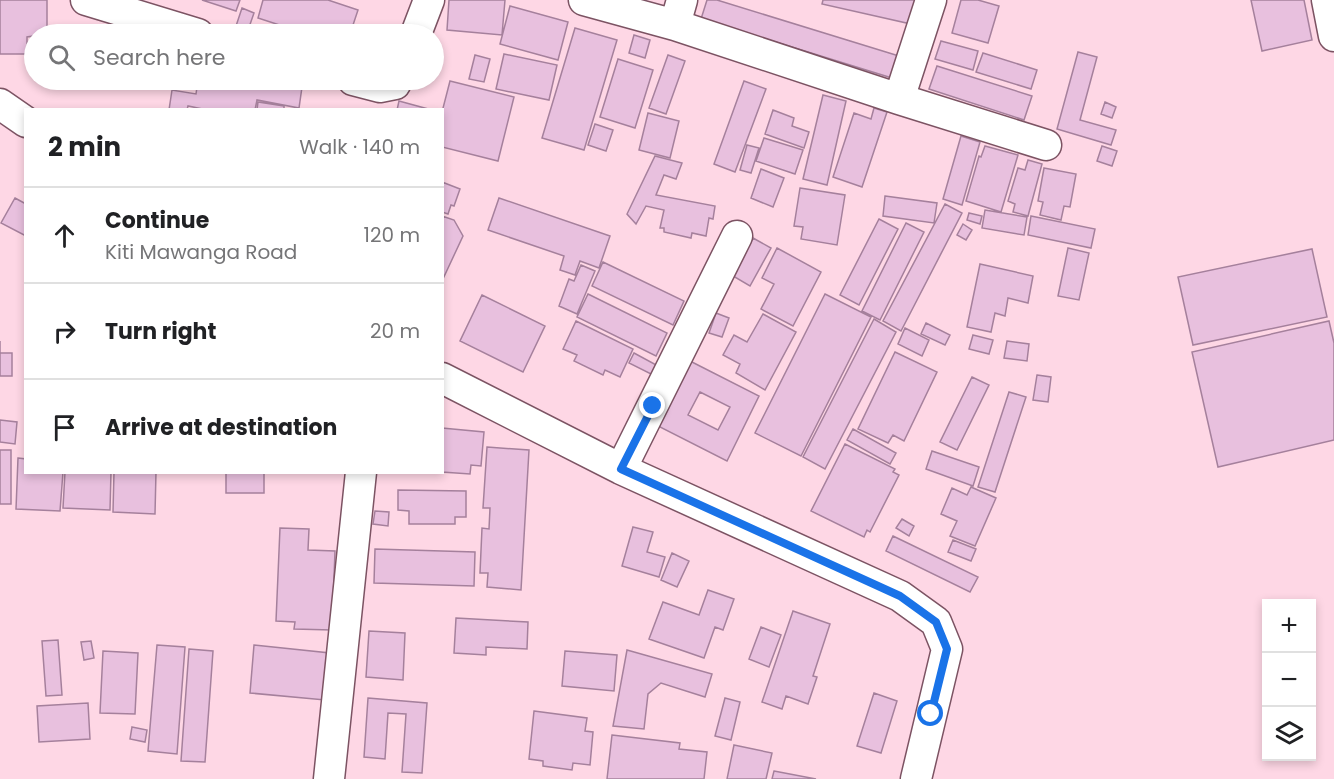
<!DOCTYPE html>
<meta charset="utf-8">
<style>
body{margin:0;font-family:Poppins,sans-serif;background:#f6f6f6;color:#202124}
.controls{position:absolute;right:18px;bottom:18px;display:grid;overflow:hidden;border-radius:0px;box-shadow:0 3px 9px #0003}
.controls button{width:54px;height:54px;display:grid;place-items:center;padding:0;border:0;border-bottom:2px solid #e0e0e0;background:#fff;color:#202124;font:30px sans-serif}
.stop{position:absolute;width:18px;height:18px;margin:-14px;border:4px solid #1a73e8;border-radius:50%;background:#fff}
.stop.end{background:#1a73e8;border-color:#fff;box-shadow:0 2px 6px #0008}
.list{margin:0;padding:0;list-style:none}
h2{display:flex;justify-content:space-between;align-items:center;height:78px;margin:0;padding:0 24px;font-size:26px}
h2 small{font-size:20px;font-weight:400;color:#757577}
.list li{display:grid;grid-template-columns:39px 1fr auto;gap:18px;align-items:center;box-sizing:border-box;height:96px;padding:0 24px;border-top:2px solid #e0e0e0}
.list b{display:block;font-size:22px;white-space:nowrap}
.list p{margin:0;font-size:20px;white-space:nowrap;color:#757577}
.list em{font-size:20px;font-style:normal;color:#757577}
.icon{flex:none;width:33px;height:33px;fill:none;stroke:currentColor;stroke-width:2;stroke-linecap:round;stroke-linejoin:round}
.map{position:relative;flex:none;width:1334px;height:779px;overflow:hidden}
.search{position:absolute;background:#fff;box-shadow:0 3px 9px #0003;left:24px;top:24px;width:420px;height:66px;display:flex;align-items:center;gap:15px;box-sizing:border-box;padding:0 21px;border-radius:33px;color:#757577;font-size:22px}
.panel{position:absolute;background:#fff;box-shadow:0 3px 9px #0003;left:24px;top:108px;width:420px;height:366px;border-radius:0px}
.map>svg:first-child{display:block}
.building{fill:#e8c0de;stroke:#a5809c;stroke-width:1.5;fill-rule:evenodd}
.lines{fill:none;stroke-linecap:round;stroke-linejoin:round}
.minor-casing{stroke:#7c5363;stroke-width:33}
.minor{stroke:#fff;stroke-width:30}
.route{stroke:#1a73e8;stroke-width:8}
</style>
<div class="map">
<svg width="1334" height="779" viewBox="0 0 1334 779">
<rect width="100%" height="100%" fill="#fed7e5"/>
<path class="building" d="M0,0H47V34L27,37V54H0Z
M202,0H240L236,11Z
M263,0H328L358,10L350,34H307L258,18Z
M449,0H505L502,35L447,30Z
M707,0H717L899,56L892,78L701,19Z
M823,0H916L911,24L822,4Z
M961,0H978L999,6L988,43L952,33Z
M1251,0H1304L1312,40L1262,51Z
M510,6L568,22L558,60L500,44Z
M242,8L254,13L247,33L235,29Z
M575,28L617,40L584,150L542,138Z
M634,35L650,40L645,58L629,53Z
M941,41L978,51L973,70L935,59Z
M1078,52L1097,57L1080,120L1116,130L1111,145L1057,129Z
M983,53L1037,70L1031,89L976,72Z
M504,54L557,65L549,100L496,89Z
M475,55L490,59L484,82L469,79Z
M668,55L685,61L666,114L649,108Z
M618,59L653,70L635,128L600,117Z
M937,66L1032,96L1024,120L929,89Z
M198,80H303L299,108L257,100L255,110H207L188,106L187,110H169L172,90L196,94Z
M450,81L514,97L498,161L442,147V112Z
M744,81L766,89L735,172L714,164Z
M823,95L846,101L827,185L803,179Z
M399,101L432,110H397Z
M258,102L284,106V110H257Z
M1105,102L1116,107L1112,118L1101,114Z
M874,108L887,112L862,187L833,177L854,113L871,119Z
M773,110L794,118L792,126L809,132L804,148L765,134Z
M648,113L679,121L670,158L639,150Z
M595,124L613,130L606,151L588,145Z
M961,136L980,142L962,205L943,199Z
M764,138L803,150L795,174L756,161Z
M747,145L759,148L751,173L740,170Z
M985,146L1018,155L1001,212L966,201L979,156L981,157Z
M1102,146L1117,151L1112,166L1097,161Z
M655,156L682,163L676,179L664,175L656,195L715,206L713,219L709,218L706,236L692,233L691,238L664,232V228H660L664,210L646,206L636,224L627,214Z
M1028,160L1042,164L1028,216L1013,212L1015,204L1008,201L1018,168L1025,170Z
M1044,168L1076,174L1070,207L1064,206L1061,220L1040,215L1043,202L1038,201Z
M761,169L784,178L773,207L751,198Z
M442,182L460,189L454,206L451,205L448,214L442,212Z
M800,188L845,195L837,245L801,239L803,227L794,226Z
M885,196L937,203L934,223L883,216Z
M15,198L26,204V236L1,223Z
M499,198L610,236L599,268L580,261L575,275L560,270L564,256L488,230Z
M945,204L962,213L901,331L883,321Z
M985,210L1027,217L1024,235L982,228Z
M969,213L982,216L980,224L967,220Z
M442,216L454,220L463,236L442,281Z
M1031,216L1095,229L1091,248L1028,235Z
M879,219L898,229L859,305L840,295Z
M906,223L924,232L880,320L862,311Z
M963,224L972,230L966,240L957,235Z
M753,238L771,248L750,286L733,276Z
M777,248L821,272L793,326L761,309L774,284L762,278Z
M1068,248L1089,253L1079,300L1058,296Z
M1312,249L1327,317L1193,345L1178,277Z
M603,262L684,301L673,325L592,286Z
M980,264L1033,276L1028,303L1008,298L1005,316L995,313L991,332L967,327Z
M581,265L595,271L577,314L559,306L569,279L574,281Z
M588,294L667,333L656,356L577,317Z
M825,294L871,317L801,456L755,433Z
M482,295L545,326L523,372L460,341Z
M716,313L729,318L722,337L709,333Z
M763,314L796,332L765,390L736,373L740,364L723,355L734,335L747,342Z
M874,319L896,332L825,469L803,457Z
M576,321L633,349L620,377L605,370L603,375L574,361L577,355L563,349Z
M1329,321L1334,343V440L1218,467L1192,352Z
M926,323L950,335L945,345L921,334Z
M905,328L929,340L922,356L898,344Z
M973,335L993,340L989,354L969,349Z
M0,341V353H12V376H0Z
M1007,341L1029,344L1027,361L1004,358Z
M895,352L937,372L904,441L893,435L888,443L858,429Z
M634,353L660,367L655,376L629,363Z
M688,360L759,396L727,461L656,425ZM700,392L730,407L718,430L688,415Z
M1037,375L1051,377L1048,402L1033,400Z
M972,377L989,385L957,450L940,442Z
M1009,392L1026,397L995,492L978,487Z
M0,420L17,422L15,444L0,442Z
M442,428L484,432L481,466L471,465L470,474L442,472Z
M853,429L896,453L890,464L847,440Z
M845,444L895,469L893,472L899,475L870,532L867,530L864,537L811,511Z
M487,447L529,450L521,590L487,587L488,573H480L482,528L489,529L490,508H483Z
M0,450H11V504H0Z
M932,451L979,467L973,486L926,469Z
M18,458L26,459V472H63L60,511L16,509Z
M65,472H111L110,510L63,508Z
M114,472H156L155,514L113,512Z
M226,472H264V493H226Z
M971,487L996,498L975,546L950,536L957,521L941,514L952,488L967,495Z
M398,490L466,491V517H455V524H409V511L398,510Z
M375,511L389,512L388,526L373,524Z
M902,519L914,526L909,536L896,528Z
M633,527L653,532L647,552L665,557L659,577L622,566Z
M280,528L309,529L308,550L335,551L332,630L294,629L295,622L276,621Z
M893,536L978,577L970,592L886,551Z
M953,540L976,549L971,561L948,552Z
M375,549L475,552L474,586L374,583Z
M672,553L689,561L677,587L661,580Z
M708,590L734,599L723,630L715,627L704,658L649,639L663,602L699,615Z
M793,611L830,624L813,676L817,677L808,704L786,696L782,709L762,702Z
M456,618L528,622L527,649L486,647V655L454,653Z
M761,627L781,635L769,667L749,659Z
M369,631L405,633L403,680L366,677Z
M58,640L62,695L46,696L42,641Z
M91,641L94,658L84,660L81,642Z
M157,645L185,647L177,754L148,751Z
M254,645L330,653L325,700L250,693Z
M189,649L213,651L205,762L181,761Z
M627,650L712,674L705,697L661,683L648,694L644,729L613,726Z
M103,651L138,653L135,714L100,713Z
M565,651L617,655L614,691L562,686Z
M874,693L897,701L881,753L857,746Z
M368,698L427,703L422,773L402,772L406,714L388,713L385,759L364,757Z
M725,698L740,702L731,740L715,736Z
M88,703L90,739L39,742L37,706Z
M534,711L587,718L585,731L593,732L590,765L573,763L572,770L543,766V761L529,759Z
M132,727L147,730L145,742L130,739Z
M612,735L680,743L679,749L707,752L704,779H607Z
M734,745L772,753L766,779H727Z
M774,771L816,779H772Z"/>
<g class="lines">
<defs>
<path id="minor" d="M86,0L198,34
M584,0L675,25L899,99L1046,145
M1327,0L1334,36
M675,25L682,0
M416,34L429,0
M353,80L380,87L395,84L397,80
M899,99L931,0
M0,104L26,122
M442,378L621,469L900,596L936,622L947,649L916,779
M621,469L737,236
M329,779L361,472"/>
</defs>
<use href="#minor" class="minor-casing"/>
<use href="#minor" class="minor"/>
</g>
<g class="lines">
<path class="route" d="M653,406L621,469L900,596L936,622L947,649L931,714"/>
</g>
</svg>
<div class="controls">
<button>+</button>
<button>−</button>
<button><svg class="icon" aria-label="layers" viewBox="0 0 24 24"><path d="M12 4l9 5-9 5-9-5zM3 14l9 5 9-5"/></svg></button>
</div>
<div class="stop" style="left:931px;top:714px"></div>
<div class="stop end" style="left:653px;top:406px"></div>
<div class="search"><svg class="icon" aria-label="search" viewBox="0 0 24 24"><circle cx="10" cy="10" r="6"/><path d="M15 15l6 6"/></svg>Search here</div>
<section class="panel">
<h2>2 min<small>Walk · 140 m</small></h2>
<ul class="list">
<li><svg class="icon" aria-label="ahead" viewBox="0 0 24 24"><path d="M12 20V5M6 11l6-6 6 6"/></svg><div><b>Continue</b><p>Kiti Mawanga Road</p></div><em>120 m</em></li>
<li><svg class="icon" aria-label="right" viewBox="0 0 24 24"><path d="M7 20v-9h11M14 6l5 5-5 5"/></svg><div><b>Turn right</b></div><em>20 m</em></li>
<li><svg class="icon" aria-label="arrive" viewBox="0 0 24 24"><path d="M6 21V4h12l-3 4 3 4H6"/></svg><div><b>Arrive at destination</b></div></li>
</ul>
</section>
</div>
